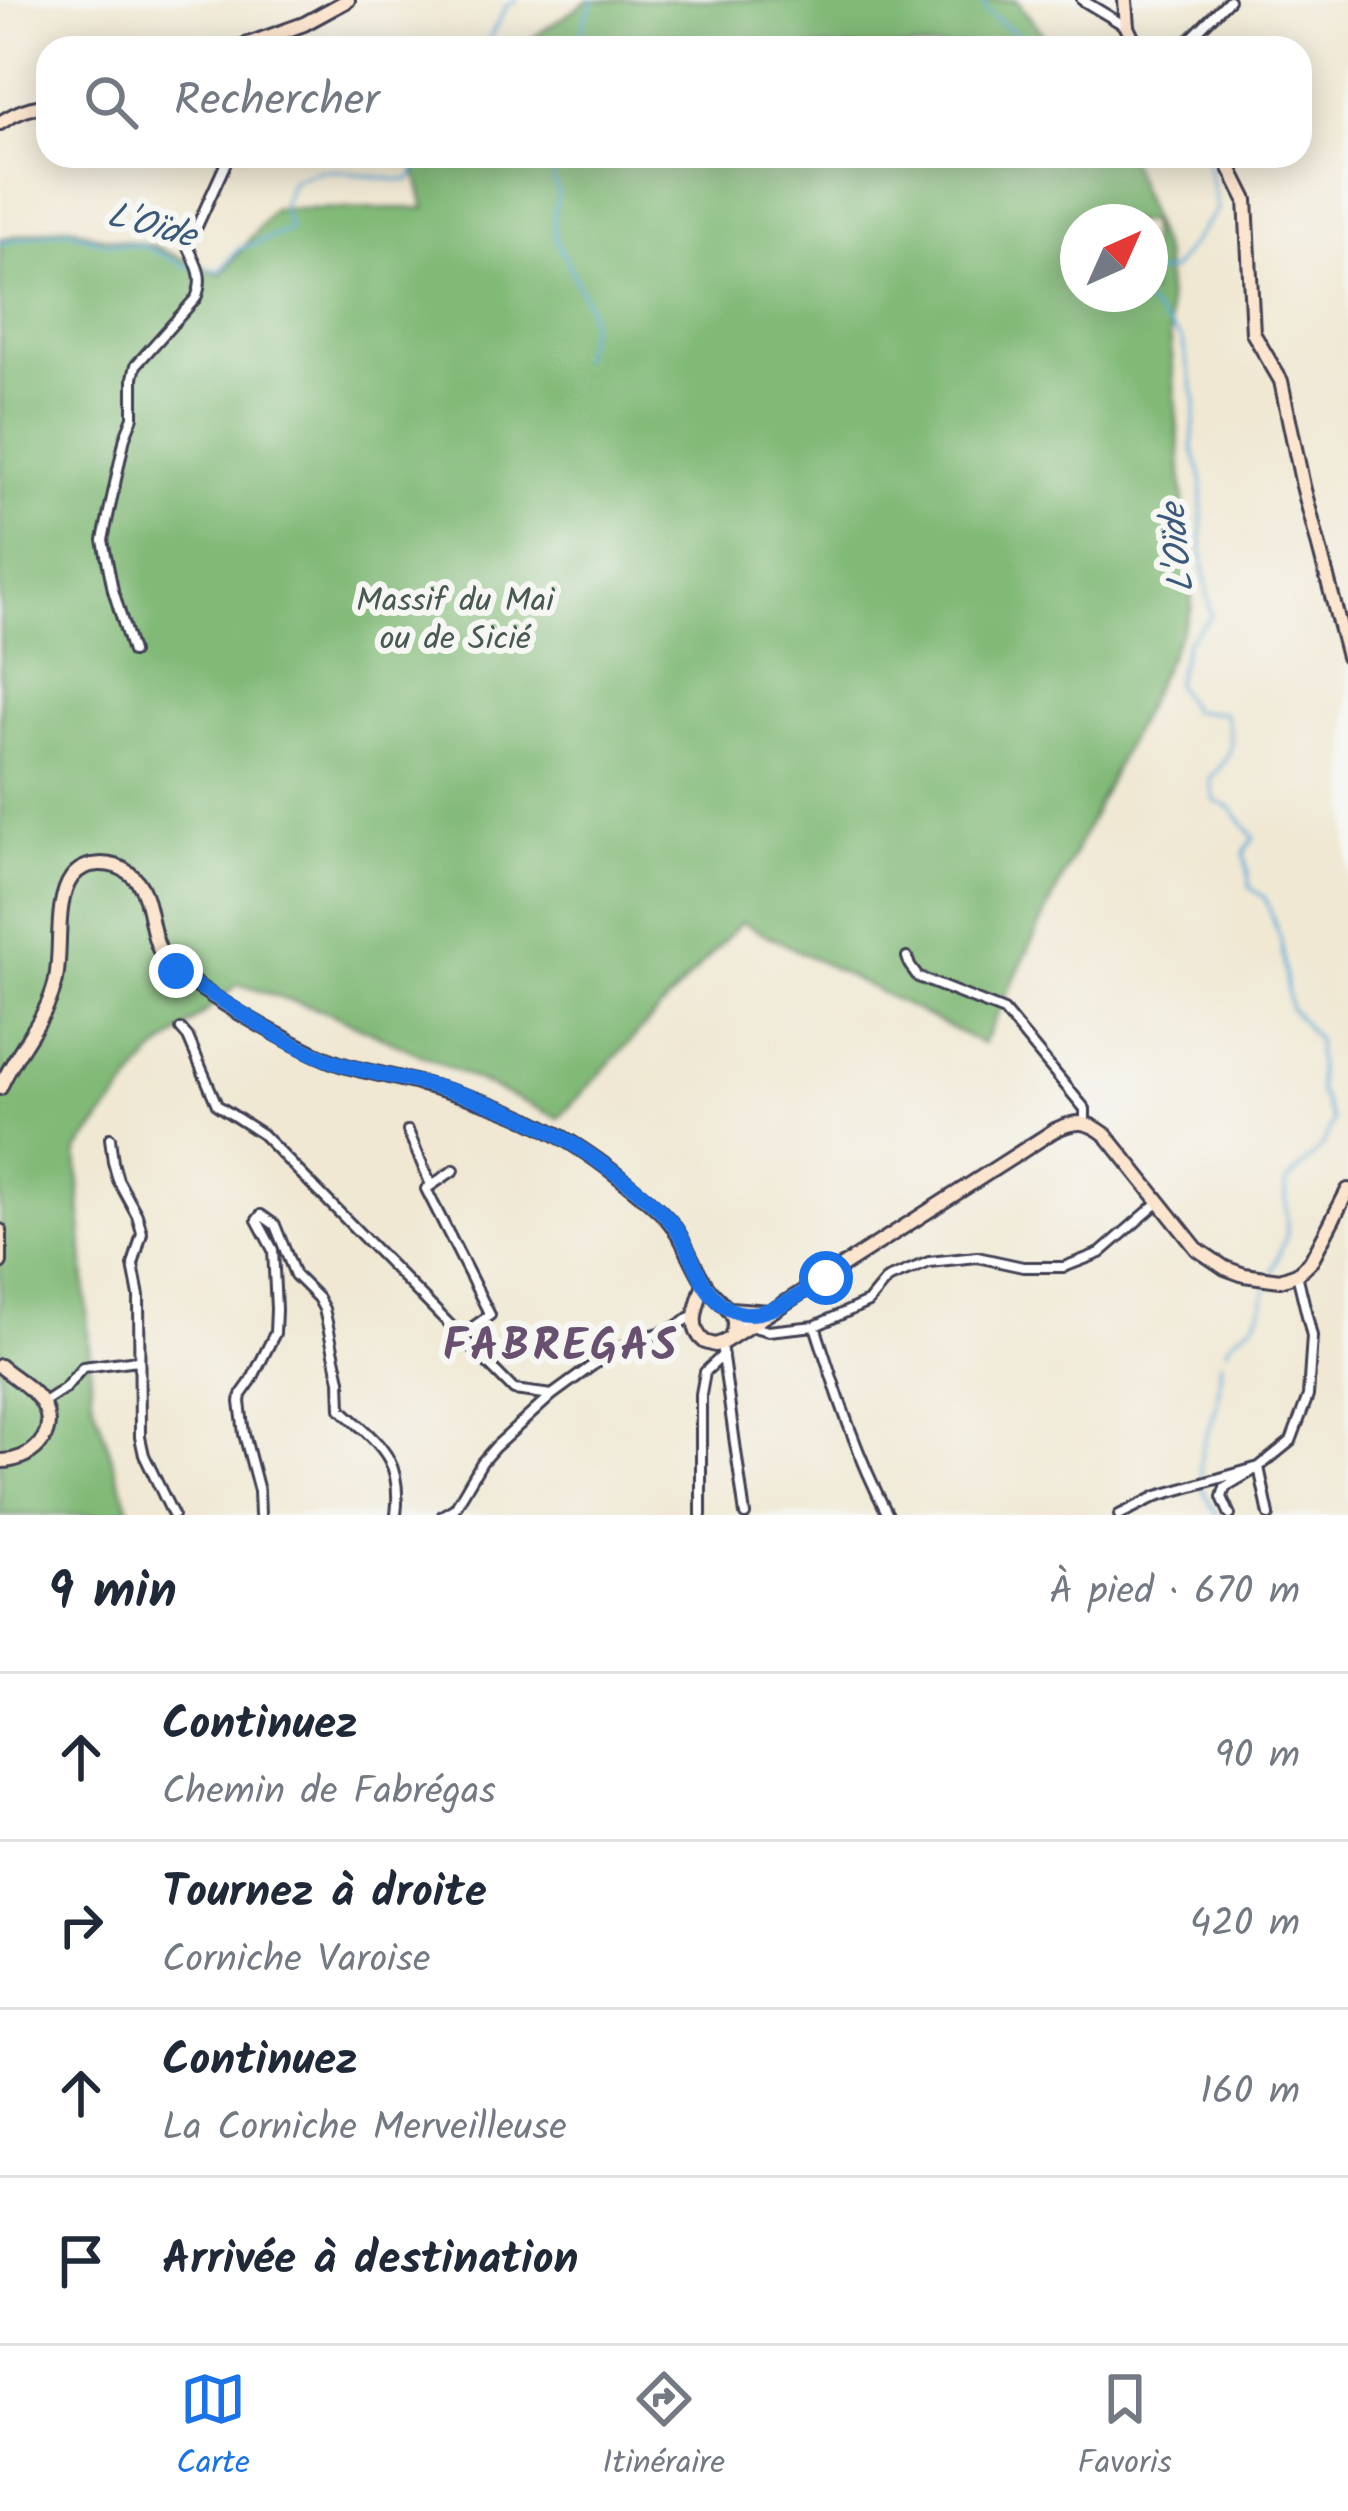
<!DOCTYPE html>
<html lang="fr">
<meta charset="utf-8">
<style>
body{margin:0;font-family:Kalam,sans-serif;background:#f6f6f7;color:#1f2937}
.compass{position:absolute;left:1060px;top:204px;width:108px;height:108px;border-radius:50%;background:#fff;box-shadow:0 6px 30px #0003;rotate:45deg}
.stop{position:absolute;width:36px;height:36px;margin:-27px;border:9px solid #1a73e8;border-radius:50%;background:#fff}
.stop.end{background:#1a73e8;border-color:#fff;box-shadow:0 3px 12px #0008}
.list{margin:0;padding:0;list-style:none}
h2{display:flex;justify-content:space-between;align-items:center;height:156px;margin:0;padding:0 48px;font-size:51px}
h2 small{font-size:39px;font-weight:400;color:#747a83}
.list li{display:grid;grid-template-columns:78px 1fr auto;gap:36px;align-items:center;box-sizing:border-box;height:168px;padding:0 48px;border-top:3px solid #e0e1e3}
.list b{display:block;font-size:45px;white-space:nowrap}
.list p{margin:0;font-size:39px;white-space:nowrap;color:#747a83}
.list em{font-size:39px;font-style:normal;color:#747a83}
.icon{flex:none;width:66px;height:66px;fill:none;stroke:currentColor;stroke-width:2;stroke-linecap:round;stroke-linejoin:round}
.map{position:relative;flex:none;width:1348px;height:1515px;overflow:hidden}
.search{position:absolute;background:#fff;box-shadow:0 6px 30px #0003;left:36px;right:36px;top:36px;height:132px;display:flex;align-items:center;gap:30px;box-sizing:border-box;padding:0 42px;border-radius:36px;color:#747a83;font-size:45px}
.sheet{height:828px;background:#fff}
nav{display:flex;justify-content:space-around;align-items:center;box-sizing:border-box;height:168px;border-top:3px solid #e0e1e3;background:#fff;font-size:33px;color:#747a83}
nav a{display:grid;justify-items:center;gap:6px}
nav .on{color:#1a73e8}
.map>svg:first-child{display:block}
.forest{fill:#81b977;stroke:#526e59;stroke-width:3;fill-rule:evenodd}
.lines{fill:none;stroke-linecap:round;stroke-linejoin:round}
.stream{stroke:#61adda;stroke-width:3}
.street-casing{stroke:#414052;stroke-width:14}
.secondary-casing{stroke:#414052;stroke-width:18}
.street{stroke:#fff;stroke-width:8}
.secondary{stroke:#fce5cf;stroke-width:12}
.route{stroke:#1a73e8;stroke-width:15}
.labels{text-anchor:middle;dominant-baseline:central;stroke-width:12;stroke-linejoin:round;paint-order:stroke}
.park-label{font-size:33px;fill:#485953;stroke:#f6f6f2}
.water-label{font-size:36px;font-style:italic;fill:#3b5a7b;stroke:#f6f6f2}
.district-label{font-size:45px;font-weight:bold;letter-spacing:3px;fill:#685070;stroke:#f6f6f2}
</style>
<div class="map">
<svg width="1348" height="1515" viewBox="0 0 1348 1515">
<rect width="100%" height="100%" fill="#f6f6f2"/>
<filter id="ink" filterUnits="userSpaceOnUse"><feTurbulence type="fractalNoise" baseFrequency=".00833" numOctaves="2"/><feDisplacementMap in="SourceGraphic" scale="24" xChannelSelector="R" yChannelSelector="G"/><feConvolveMatrix kernelMatrix="1 2 1 2 8 2 1 2 1" color-interpolation-filters="sRGB"/></filter>
<filter id="wash" filterUnits="userSpaceOnUse"><feTurbulence type="fractalNoise" baseFrequency=".004" numOctaves="4" result="noise"/><feDisplacementMap in="SourceGraphic" scale="48" xChannelSelector="R" yChannelSelector="G"/><feGaussianBlur stdDeviation="2.7" result="paint"/><feColorMatrix in="noise" values="0 0 0 0 0 0 0 0 0 0 0 0 0 0 0 0 0 1.4 0 .05"/><feComposite in="paint" operator="in"/></filter>
<g filter="url(#wash)">
<rect width="100%" height="100%" fill="#f0e8d3"/>
<path class="forest" d="M589,0H1016L1055,48H517Z
M412,156H1128L1164,256L1192,608L983,1044L741,922L559,1118L327,1012L238,984L151,1057L77,1151L92,1398L131,1515H0V239L69,226L95,236L152,246L221,275L274,209L425,208ZM1078,222H1150V294H1078Z"/>
<g class="lines">
<path class="stream" d="M983,0L986,11L1036,48
M484,48L507,5L517,0
M578,48L585,19L594,0
M552,156V175L558,192L554,213L555,237L588,305L590,324L580,361
M0,243L69,230L100,242L144,246L183,265L220,271L239,249L291,230L282,207L292,181C301,178 312,172 320,171C349,168 379,182 409,180L430,156
M1150,274L1172,270L1217,209L1207,161L1201,156
M1136,294L1182,339L1196,402L1192,446L1202,478V550L1211,617L1187,641L1175,684L1192,711L1224,713C1236,745 1233,754 1210,779L1215,801L1231,808L1254,838L1244,852L1250,887L1265,898L1281,940L1290,1008L1317,1039L1319,1091L1333,1121L1322,1147L1286,1183L1287,1234L1272,1272
M1227,1349C1233,1334 1239,1336 1250,1326C1262,1316 1264,1299 1267,1284
M1201,1477C1198,1447 1207,1438 1215,1411C1220,1396 1219,1378 1221,1362
M1202,1488L1217,1515"/>
</g>
</g>
<g filter="url(#ink)">
<g class="lines">
<defs>
<path id="street" d="M1082,0L1127,27
M1181,48L1229,0
M132,652L113,590L103,540L125,437L133,417V378L136,365L196,298C205,277 197,266 188,246L229,156
M907,957L910,966L918,977L1004,1011L1085,1109V1123
M181,1029L188,1037L217,1105L262,1134L514,1390L552,1395
M408,1131L431,1185
M110,1138L113,1162L118,1180L137,1215L142,1233L133,1265L139,1296L140,1437L144,1455L173,1515
M454,1170L426,1189L490,1315L460,1336
M734,1316L750,1326L768,1331L815,1326L868,1302L887,1279L929,1262L977,1257L1023,1267H1064L1100,1253L1159,1202
M815,1326C836,1391 856,1454 888,1515
M721,1344L745,1515
M42,1403L65,1388L83,1367L138,1360
M260,1515L259,1491L244,1434L240,1402L241,1395L251,1381L275,1333L276,1309L273,1250L257,1220L261,1215L275,1225L295,1275L318,1298L324,1309L340,1380L341,1409C380,1445 403,1458 396,1515
M443,1515L455,1508L482,1462L495,1447L552,1395L600,1360L632,1341L670,1330L694,1315
M701,1515V1394L705,1372L723,1355
M1119,1515L1157,1496L1259,1467L1291,1441L1308,1396L1312,1336L1297,1274
M1230,1515L1222,1497L1225,1487L1259,1467L1269,1515"/>
<path id="secondary" d="M1125,0L1127,27L1137,48
M237,48L304,24L348,0
M0,123C15,113 30,106 48,106
M1224,156L1246,200L1253,333L1281,381L1303,486L1348,657
M0,1088C15,1052 45,1022 55,984C63,953 53,903 72,877C85,860 113,861 129,873C154,891 147,932 163,956C182,984 297,1048 332,1061C351,1069 373,1072 393,1077C484,1098 550,1120 623,1180C639,1193 657,1206 670,1222C686,1241 692,1265 706,1285C718,1304 743,1312 731,1336
M0,1231V1262
M704,1283C698,1304 686,1327 705,1342L715,1345L724,1342L1055,1130C1076,1120 1087,1120 1106,1135L1197,1249L1225,1268L1244,1275L1280,1280L1297,1274L1311,1261L1348,1190
M730,1309L770,1312
M0,1366C14,1378 35,1389 43,1405C60,1436 29,1462 0,1461"/>
</defs>
<use href="#street" class="street-casing"/>
<use href="#secondary" class="secondary-casing"/>
<use href="#street" class="street"/>
<use href="#secondary" class="secondary"/>
</g>
</g>
<g class="lines" filter="url(#ink)">
<path class="route" d="M176,971L192,983C240,1009 286,1047 337,1063C372,1074 410,1079 445,1089C500,1105 547,1125 594,1158C621,1177 651,1198 672,1223C686,1240 692,1261 702,1280C736,1341 785,1305 826,1278"/>
</g>
<g class="labels">
<g class="park-label">
<text x="455" y="602">Massif du Mai<tspan x="455" dy="38">ou de Sicié</tspan></text>
</g>
<g class="water-label">
<text transform="translate(151 227) rotate(15)">L'Oïde</text>
<text transform="translate(1179 548) rotate(-96)">L'Oïde</text>
</g>
<g class="district-label">
<text x="561" y="1348">FABREGAS</text>
</g>
</g>
</svg>
<svg class="compass" viewBox="-18 -18 36 36"><path d="M0-13l5 13h-10z" fill="#e53935"/><path d="M0 13l5-13h-10z" fill="#747a83"/></svg>
<div class="stop" style="left:826px;top:1278px"></div>
<div class="stop end" style="left:176px;top:971px"></div>
<div class="search"><svg class="icon" aria-label="search" viewBox="0 0 24 24"><circle cx="10" cy="10" r="6"/><path d="M15 15l6 6"/></svg>Rechercher</div>
</div>
<section class="sheet">
<h2>9 min<small>À pied · 670 m</small></h2>
<ul class="list">
<li><svg class="icon" aria-label="ahead" viewBox="0 0 24 24"><path d="M12 20V5M6 11l6-6 6 6"/></svg><div><b>Continuez</b><p>Chemin de Fabrégas</p></div><em>90 m</em></li>
<li><svg class="icon" aria-label="right" viewBox="0 0 24 24"><path d="M7 20v-9h11M14 6l5 5-5 5"/></svg><div><b>Tournez à droite</b><p>Corniche Varoise</p></div><em>420 m</em></li>
<li><svg class="icon" aria-label="ahead" viewBox="0 0 24 24"><path d="M12 20V5M6 11l6-6 6 6"/></svg><div><b>Continuez</b><p>La Corniche Merveilleuse</p></div><em>160 m</em></li>
<li><svg class="icon" aria-label="arrive" viewBox="0 0 24 24"><path d="M6 21V4h12l-3 4 3 4H6"/></svg><div><b>Arrivée à destination</b></div></li>
</ul>
</section>
<nav>
<a class="on"><svg class="icon" aria-label="map" viewBox="0 0 24 24"><path d="M3 6l6-2 6 2 6-2v14l-6 2-6-2-6 2zM9 4v14M15 6v14"/></svg>Carte</a>
<a><svg class="icon" aria-label="directions" viewBox="0 0 24 24"><path d="M12 3l9 9-9 9-9-9zM9 14v-3h6M13 9l2 2-2 2"/></svg>Itinéraire</a>
<a><svg class="icon" aria-label="saved" viewBox="0 0 24 24"><path d="M7 4h10v16l-5-4-5 4z"/></svg>Favoris</a>
</nav>
